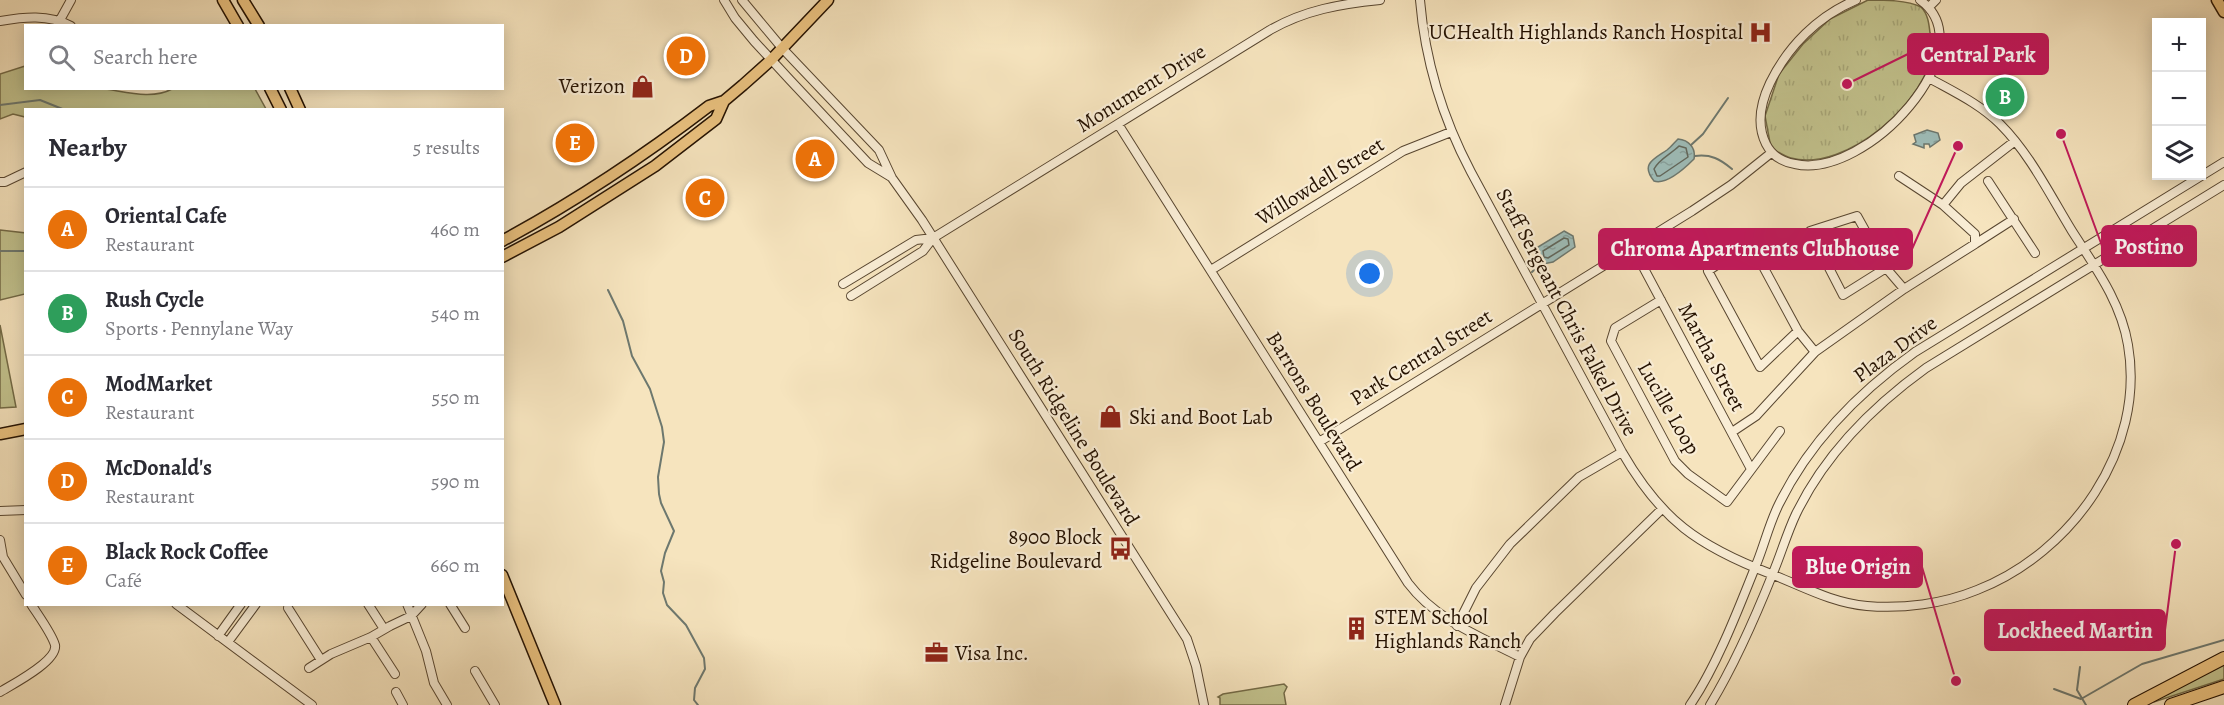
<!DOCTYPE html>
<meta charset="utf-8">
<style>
body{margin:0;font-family:Alegreya,serif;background:#f7f7f7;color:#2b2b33}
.controls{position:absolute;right:18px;top:18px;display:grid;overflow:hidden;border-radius:0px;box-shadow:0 3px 15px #0003}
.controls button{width:54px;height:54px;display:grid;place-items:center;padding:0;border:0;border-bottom:2px solid #e1e1e2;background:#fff;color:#2b2b33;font:30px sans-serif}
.you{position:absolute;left:1370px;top:274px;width:21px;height:21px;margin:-15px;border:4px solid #fff;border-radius:50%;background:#1a73e8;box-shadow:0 0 0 9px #1a73e833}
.badge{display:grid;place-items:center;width:39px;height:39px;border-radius:50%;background:#0b8043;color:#fff;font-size:20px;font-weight:700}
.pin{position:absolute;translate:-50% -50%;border:3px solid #fff;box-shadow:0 2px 6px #0006}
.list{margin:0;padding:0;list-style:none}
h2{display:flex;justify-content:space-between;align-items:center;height:78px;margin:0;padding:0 24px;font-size:26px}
h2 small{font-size:20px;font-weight:400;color:#7c7c81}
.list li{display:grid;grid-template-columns:39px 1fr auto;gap:18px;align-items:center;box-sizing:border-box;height:84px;padding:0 24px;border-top:2px solid #e1e1e2}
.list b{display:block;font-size:22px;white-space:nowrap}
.list p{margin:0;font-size:20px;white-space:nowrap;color:#7c7c81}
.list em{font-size:20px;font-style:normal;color:#7c7c81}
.icon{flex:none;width:33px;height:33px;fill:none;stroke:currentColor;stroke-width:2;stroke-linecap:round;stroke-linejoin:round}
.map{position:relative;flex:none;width:2224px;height:705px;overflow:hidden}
.search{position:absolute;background:#fff;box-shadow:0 3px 15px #0003;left:24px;top:24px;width:480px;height:66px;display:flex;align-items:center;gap:15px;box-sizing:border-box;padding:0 21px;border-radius:0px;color:#7c7c81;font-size:22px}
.panel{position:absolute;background:#fff;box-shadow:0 3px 15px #0003;left:24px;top:108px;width:480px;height:498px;border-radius:0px}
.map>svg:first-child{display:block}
.grass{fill:#c2c28d;stroke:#736a46;stroke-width:1.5}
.park{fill:url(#park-tufts);stroke:#736a46;stroke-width:1.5}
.water{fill:url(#water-ripples);stroke:#6d786f;stroke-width:1.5}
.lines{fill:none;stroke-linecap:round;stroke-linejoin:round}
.shore{stroke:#61675c;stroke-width:1.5}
.stream{stroke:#6d786f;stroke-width:2}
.minor-casing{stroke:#584630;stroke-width:10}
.major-casing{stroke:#241100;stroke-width:13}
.highway-casing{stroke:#241100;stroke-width:14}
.minor{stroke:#f9edd5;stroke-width:8}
.major{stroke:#ebc27f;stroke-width:10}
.highway{stroke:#ebc27f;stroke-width:12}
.labels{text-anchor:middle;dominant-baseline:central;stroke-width:4.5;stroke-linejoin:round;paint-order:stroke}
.poi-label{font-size:21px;fill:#241100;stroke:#f9edd5;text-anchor:end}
.street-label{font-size:21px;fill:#241100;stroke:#f9edd5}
.leader{fill:none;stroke:#c2185b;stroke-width:2}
.callout-dot{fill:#c2185b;stroke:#f9edd5;stroke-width:2}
.callout{fill:#c2185b;stroke:#c2185b;stroke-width:2}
.callout-label{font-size:22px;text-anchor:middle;font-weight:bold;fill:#fff}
</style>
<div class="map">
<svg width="2224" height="705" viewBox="0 0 2224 705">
<defs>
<pattern id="park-tufts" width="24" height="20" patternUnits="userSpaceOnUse" patternTransform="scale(1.5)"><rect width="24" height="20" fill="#c2c28d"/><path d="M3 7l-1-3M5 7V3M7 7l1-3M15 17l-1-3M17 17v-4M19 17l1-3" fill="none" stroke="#a7a678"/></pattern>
<pattern id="water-ripples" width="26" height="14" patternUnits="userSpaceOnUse" patternTransform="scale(1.5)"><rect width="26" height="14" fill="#9ebdb9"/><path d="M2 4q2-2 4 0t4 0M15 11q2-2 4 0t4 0" fill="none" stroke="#88a19d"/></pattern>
</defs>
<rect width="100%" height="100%" fill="#f6e4be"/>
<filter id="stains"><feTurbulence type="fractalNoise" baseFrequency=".00333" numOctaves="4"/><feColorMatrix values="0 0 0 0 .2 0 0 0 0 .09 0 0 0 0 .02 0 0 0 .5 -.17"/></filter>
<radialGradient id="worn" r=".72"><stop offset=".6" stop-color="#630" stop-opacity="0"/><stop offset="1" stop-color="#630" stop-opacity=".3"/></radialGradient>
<path class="grass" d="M25,66L26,88C49,88 74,87 97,88C121,90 150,101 172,89H255L266,109L26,110L25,117L13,114L0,119V74Z
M0,230L26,233L25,294L0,300Z
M0,325L16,407L0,408Z
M2224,664V679L2154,702L2153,701Z
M1284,684L1287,687L1284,693L1286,705H1220V698L1218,697L1223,694Z"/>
<path class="park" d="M1868,0C1884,0 1907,0 1921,7C1928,14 1929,24 1930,33C1931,37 1933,42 1933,46C1930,100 1846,173 1791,158C1785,157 1777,151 1771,148L1765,116L1779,74L1803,44L1830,19Z"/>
<path class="water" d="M1927,130L1938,133L1940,140L1930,147L1929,144H1924V148L1913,144L1916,142L1914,135Z
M1678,139C1689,140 1696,148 1694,159C1685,168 1666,185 1654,181C1640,164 1654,159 1667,150C1671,147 1674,143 1678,139Z
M1564,231L1573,236L1575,247L1553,262L1543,264L1536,254L1538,247Z"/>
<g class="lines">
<path class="shore" d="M1679,146L1686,148L1688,157L1660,176H1657L1654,169C1659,159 1671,154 1679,146Z
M1564,238L1568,239L1569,245L1548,258L1544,257L1543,251Z"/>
<path class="stream" d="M0,105L40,100L65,110
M1691,145L1703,134L1728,98
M1695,156C1711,154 1720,159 1732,169
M0,251H26
M1532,272L1541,263
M608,290L623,321L632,356L650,389L662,427L664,442L658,477L659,494L661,503L674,531L665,553L661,571L664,582L663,593L667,605L686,625L704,658L705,669L695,688L694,700L698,705
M2080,667L2077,690L2086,705
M2054,689L2081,699L2142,664L2224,640"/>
<defs>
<path id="minor" d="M724,0L735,18L754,41L790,80L868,163L891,177
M742,0L782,48L879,150L892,178L922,220L1187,639L1196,666L1204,705
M1420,0C1425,60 1443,119 1471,172L1622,452C1661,520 1698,546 1771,574C1802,586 1832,603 1867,606C1903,609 1943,604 1977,590C2072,553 2146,449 2128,345C2121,302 2095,267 2072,231C2050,195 2030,154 2000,124C1980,104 1954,92 1929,78
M1856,0C1818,16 1788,46 1770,83C1761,102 1756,124 1766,144C1772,156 1783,162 1795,164C1867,180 1987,48 1920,0
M1929,7L1936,0
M60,20L71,0
M0,21C24,17 48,14 71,26
M1118,124L1408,583C1436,620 1479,636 1520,657
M1899,176L1943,205
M1988,181L2035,253
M0,182H5L26,172
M1975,244L2014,219
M1633,248L1751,469
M1886,268L1843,295L1810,231L1857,216L1886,268L1904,289
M1211,270L1403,151L1451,132
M843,284L916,240L933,238
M851,296L923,251L933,238L1270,30C1305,10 1340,4 1380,0
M1661,300L1615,328L1611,341L1675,461L1688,474L1727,502L1780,431
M1798,331L1760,367L1708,271L1730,256L1752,246L1798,331L1815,352
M1732,432L1756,416L1815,352L1904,289L1975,244V234L1943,205L1961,183L2015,141
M1319,442L1692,211L1731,185L1771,153
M0,511L26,510
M0,540L3,557L26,595
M176,604L312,705
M368,604L384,629
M407,604L426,651L434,683L447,705
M450,604L465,628
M288,608L321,660
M1457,626L1476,588L1510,544L1579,477L1622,452
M218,636L241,604
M371,637L395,674
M228,642L256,604
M309,668L331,654L371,637L390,626L411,616L422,604
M475,671L495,705
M0,692C13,684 58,661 55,645C52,634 38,615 31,604
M396,692L403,705
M1505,705L1520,657L1530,639L1555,613L1662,509
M1690,705C1717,666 1740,605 1758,560C1765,542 1770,522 1779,504C1810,441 1859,392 1915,352L2224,162
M1710,705C1735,664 1755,618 1773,573C1781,554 1787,533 1796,514C1825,454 1872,407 1926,368L2224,185"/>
<path id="major" d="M223,0L238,26
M243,0L259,26
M2217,0L2224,12
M270,88L281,110
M290,88L300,110
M502,241C578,200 641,158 709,106L724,101L743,85L771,60L828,0
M502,257L559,227L655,166L716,119L724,101
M0,434L26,429
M502,575L555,705"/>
<path id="highway" d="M2134,705L2224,658
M2171,705L2224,687"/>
</defs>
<use href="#minor" class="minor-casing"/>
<use href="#major" class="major-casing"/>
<use href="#highway" class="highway-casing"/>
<use href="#minor" class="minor"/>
<use href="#major" class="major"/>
<use href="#highway" class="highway"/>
</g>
<defs>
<symbol id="hospital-bare" viewBox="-9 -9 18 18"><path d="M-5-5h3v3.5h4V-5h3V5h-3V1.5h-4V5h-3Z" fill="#8f2418" stroke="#f9edd5" stroke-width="2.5" paint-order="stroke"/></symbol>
<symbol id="shop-bare" viewBox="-9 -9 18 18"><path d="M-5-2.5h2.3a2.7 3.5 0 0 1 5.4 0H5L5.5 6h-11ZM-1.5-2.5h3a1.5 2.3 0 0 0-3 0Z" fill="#8f2418" stroke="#f9edd5" stroke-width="2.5" paint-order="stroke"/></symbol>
<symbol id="bus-bare" viewBox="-9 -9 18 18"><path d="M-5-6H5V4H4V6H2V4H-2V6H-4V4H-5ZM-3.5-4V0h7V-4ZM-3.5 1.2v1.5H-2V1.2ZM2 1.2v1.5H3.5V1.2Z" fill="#8f2418" stroke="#f9edd5" stroke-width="2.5" paint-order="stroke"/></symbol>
<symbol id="building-bare" viewBox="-9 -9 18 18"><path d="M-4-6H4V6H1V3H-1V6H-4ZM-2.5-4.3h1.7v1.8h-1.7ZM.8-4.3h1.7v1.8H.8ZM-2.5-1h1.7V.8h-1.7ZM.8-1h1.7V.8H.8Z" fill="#8f2418" stroke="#f9edd5" stroke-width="2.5" paint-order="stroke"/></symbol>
<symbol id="office-bare" viewBox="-9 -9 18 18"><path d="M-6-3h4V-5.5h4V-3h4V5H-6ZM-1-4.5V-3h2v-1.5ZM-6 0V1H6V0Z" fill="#8f2418" stroke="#f9edd5" stroke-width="2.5" paint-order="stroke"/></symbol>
</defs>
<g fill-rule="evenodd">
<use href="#hospital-bare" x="1744" y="16" width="33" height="33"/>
<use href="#shop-bare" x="626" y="70" width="33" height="33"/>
<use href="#shop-bare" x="1094" y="400" width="33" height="33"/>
<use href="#bus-bare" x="1104" y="532" width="33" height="33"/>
<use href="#building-bare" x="1340" y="612" width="33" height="33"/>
<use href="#office-bare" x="920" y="636" width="33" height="33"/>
</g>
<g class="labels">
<g class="poi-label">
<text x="1743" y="32">UCHealth Highlands Ranch Hospital</text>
<text x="625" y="86">Verizon</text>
<text x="1129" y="417" text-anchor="start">Ski and Boot Lab</text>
<text x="1102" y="537">8900 Block<tspan x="1102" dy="24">Ridgeline Boulevard</tspan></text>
<text x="1374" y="617" text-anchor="start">STEM School<tspan x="1374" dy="24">Highlands Ranch</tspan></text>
<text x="955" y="653" text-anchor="start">Visa Inc.</text>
</g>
<g class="street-label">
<text transform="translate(1141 88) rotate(-32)">Monument Drive</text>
<text transform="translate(1320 181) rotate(-32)">Willowdell Street</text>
<text transform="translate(1567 312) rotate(62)">Staff Sergeant Chris Falkel Drive</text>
<text transform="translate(1895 349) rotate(-36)">Plaza Drive</text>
<text transform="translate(1421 357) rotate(-32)">Park Central Street</text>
<text transform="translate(1712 357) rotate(62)">Martha Street</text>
<text transform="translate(1314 401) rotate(58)">Barrons Boulevard</text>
<text transform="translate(1669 408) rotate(60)">Lucille Loop</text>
<text transform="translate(1074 427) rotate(58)">South Ridgeline Boulevard</text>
</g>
</g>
<path class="leader" d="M1847 84L1908 54M2061 134L2102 246M1958 146L1912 249M1956 681L1922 567M2176 544L2165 630"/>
<g class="callout-dot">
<circle cx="1847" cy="84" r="6"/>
<circle cx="2061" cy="134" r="6"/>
<circle cx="1958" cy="146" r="6"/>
<circle cx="1956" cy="681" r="6"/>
<circle cx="2176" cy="544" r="6"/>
</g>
<g class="callout">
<rect x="1908" y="34" width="140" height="40" rx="6"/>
<rect x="2102" y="226" width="94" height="40" rx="6"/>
<rect x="1599" y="229" width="313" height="40" rx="6"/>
<rect x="1793" y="547" width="129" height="40" rx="6"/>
<rect x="1985" y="610" width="180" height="40" rx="6"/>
</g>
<g class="callout-label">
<text x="1978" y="62">Central Park</text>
<text x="2149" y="254">Postino</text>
<text x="1755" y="256">Chroma Apartments Clubhouse</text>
<text x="1858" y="574">Blue Origin</text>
<text x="2075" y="638">Lockheed Martin</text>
</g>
<rect width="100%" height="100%" filter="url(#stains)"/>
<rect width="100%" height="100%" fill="url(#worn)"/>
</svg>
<div class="controls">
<button>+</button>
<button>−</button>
<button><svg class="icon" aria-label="layers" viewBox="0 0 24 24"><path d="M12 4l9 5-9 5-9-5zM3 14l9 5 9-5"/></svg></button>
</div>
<div class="you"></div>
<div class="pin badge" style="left:815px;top:159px;background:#e8710a">A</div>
<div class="pin badge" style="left:2005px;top:97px;background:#2e9e5b">B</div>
<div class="pin badge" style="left:705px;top:198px;background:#e8710a">C</div>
<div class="pin badge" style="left:686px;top:56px;background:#e8710a">D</div>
<div class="pin badge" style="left:575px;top:143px;background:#e8710a">E</div>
<div class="search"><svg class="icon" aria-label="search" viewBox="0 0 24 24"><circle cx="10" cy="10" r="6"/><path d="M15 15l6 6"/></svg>Search here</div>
<section class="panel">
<h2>Nearby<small>5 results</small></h2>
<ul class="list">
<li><span class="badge" style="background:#e8710a">A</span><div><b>Oriental Cafe</b><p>Restaurant</p></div><em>460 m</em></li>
<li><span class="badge" style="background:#2e9e5b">B</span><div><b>Rush Cycle</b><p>Sports · Pennylane Way</p></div><em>540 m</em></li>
<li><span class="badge" style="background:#e8710a">C</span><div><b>ModMarket</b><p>Restaurant</p></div><em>550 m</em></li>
<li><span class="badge" style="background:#e8710a">D</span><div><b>McDonald's</b><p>Restaurant</p></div><em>590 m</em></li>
<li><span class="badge" style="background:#e8710a">E</span><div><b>Black Rock Coffee</b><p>Café</p></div><em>660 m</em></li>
</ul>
</section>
</div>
